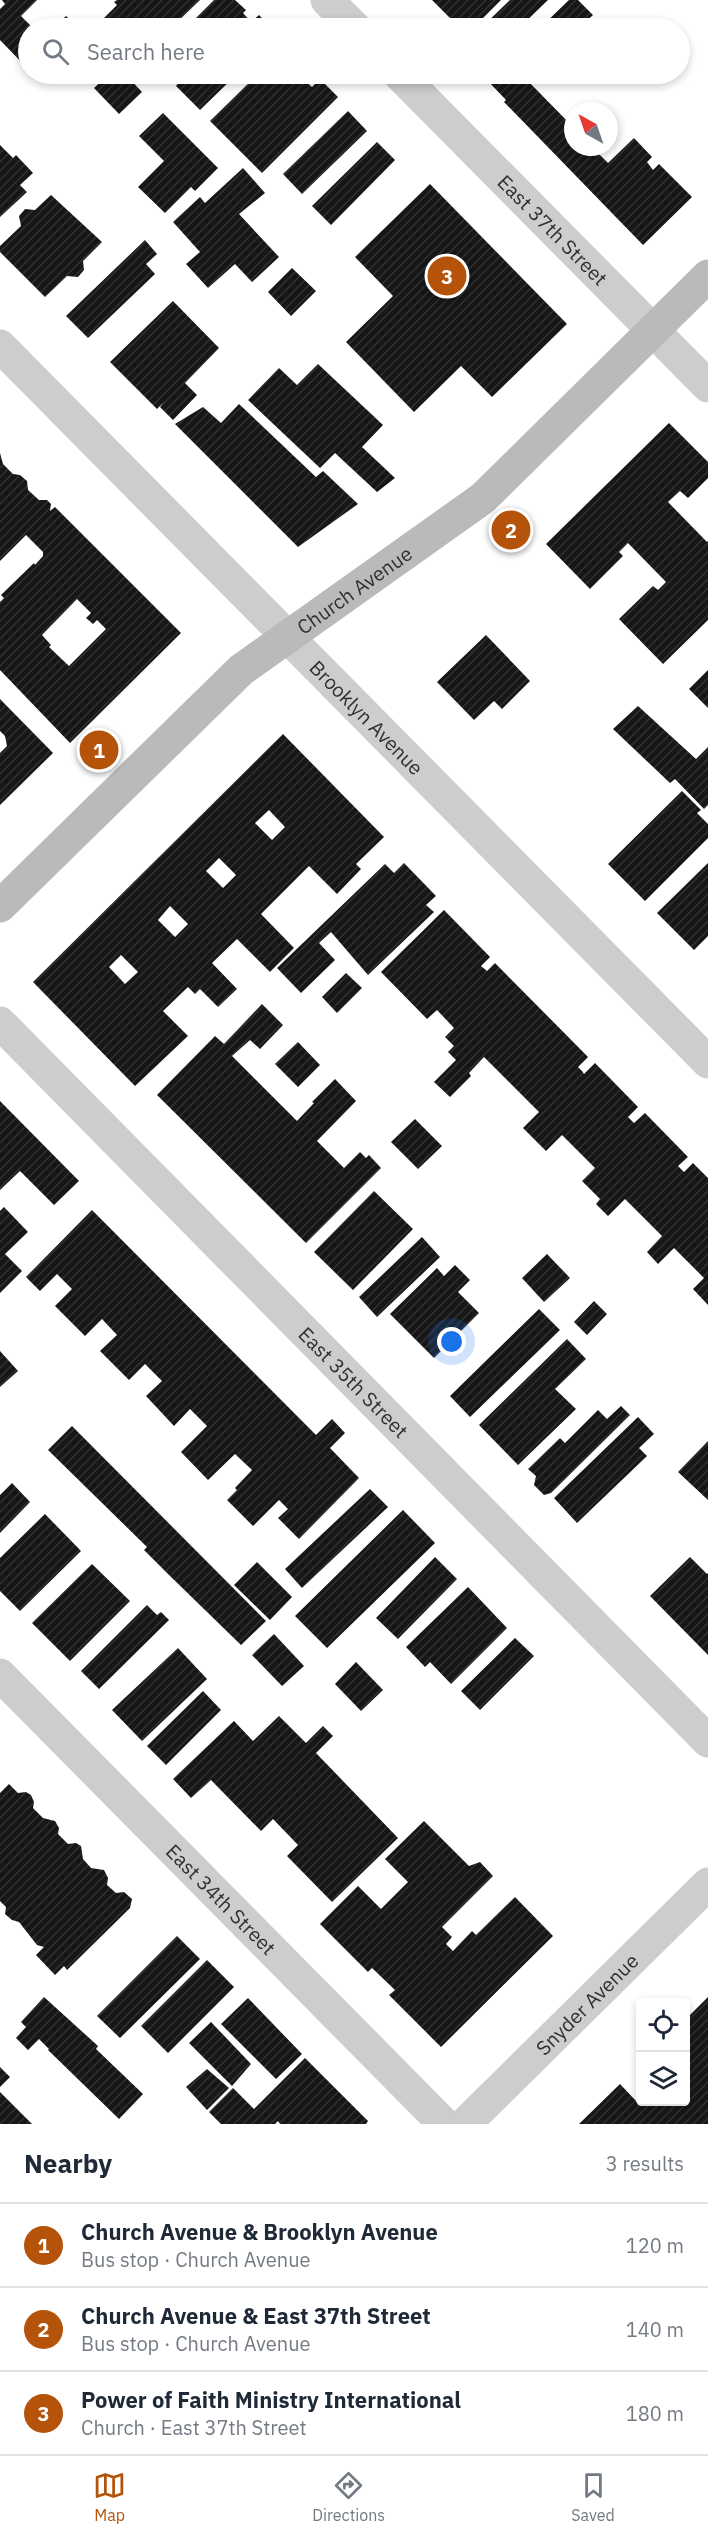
<!DOCTYPE html>
<meta charset="utf-8">
<style>
body{margin:0;font-family:"IBM Plex Sans",sans-serif;background:#f6f6f7;color:#1f2937}
.controls{position:absolute;right:18px;bottom:18px;display:grid;overflow:hidden;border-radius:6px;box-shadow:0 3px 9px #0003}
.controls button{width:54px;height:54px;display:grid;place-items:center;padding:0;border:0;border-bottom:2px solid #e0e1e3;background:#fff;color:#1f2937;font:30px sans-serif}
.compass{position:absolute;left:564px;top:102px;width:54px;height:54px;border-radius:50%;background:#fff;box-shadow:0 3px 9px #0003;rotate:320deg}
.you{position:absolute;left:452px;top:1342px;width:21px;height:21px;margin:-15px;border:4px solid #fff;border-radius:50%;background:#1a73e8;box-shadow:0 0 0 9px #1a73e833}
.badge{display:grid;place-items:center;width:39px;height:39px;border-radius:50%;background:#b45309;color:#fff;font-size:20px;font-weight:700}
.pin{position:absolute;translate:-50% -50%;border:3px solid #fff;box-shadow:0 2px 6px #0006}
.list{margin:0;padding:0;list-style:none}
h2{display:flex;justify-content:space-between;align-items:center;height:78px;margin:0;padding:0 24px;font-size:26px}
h2 small{font-size:20px;font-weight:400;color:#747a83}
.list li{display:grid;grid-template-columns:39px 1fr auto;gap:18px;align-items:center;box-sizing:border-box;height:84px;padding:0 24px;border-top:2px solid #e0e1e3}
.list b{display:block;font-size:22px;white-space:nowrap}
.list p{margin:0;font-size:20px;white-space:nowrap;color:#747a83}
.list em{font-size:20px;font-style:normal;color:#747a83}
.icon{flex:none;width:33px;height:33px;fill:none;stroke:currentColor;stroke-width:2;stroke-linecap:round;stroke-linejoin:round}
.map{position:relative;flex:none;width:708px;height:2124px;overflow:hidden}
.search{position:absolute;background:#fff;box-shadow:0 3px 9px #0003;left:18px;right:18px;top:18px;height:66px;display:flex;align-items:center;gap:15px;box-sizing:border-box;padding:0 21px;border-radius:33px;color:#747a83;font-size:22px}
.sheet{height:330px;background:#fff}
nav{display:flex;justify-content:space-around;align-items:center;box-sizing:border-box;height:84px;border-top:2px solid #e0e1e3;background:#fff;font-size:16px;color:#747a83}
nav a{display:grid;justify-items:center;gap:3px}
nav .on{color:#b45309}
.map>svg:first-child{display:block}
.building{fill:url(#building-hatch);fill-rule:evenodd}
.lines{fill:none;stroke-linecap:round;stroke-linejoin:round}
.minor{stroke:#cdcdcd;stroke-width:33}
.secondary{stroke:#bababa;stroke-width:33}
.labels{text-anchor:middle;dominant-baseline:central;stroke-width:6;stroke-linejoin:round;paint-order:stroke}
.street-label{font-size:20px;fill:#303030;stroke:#fff}
</style>
<div class="map">
<svg width="708" height="2124" viewBox="0 0 708 2124">
<defs>
<pattern id="building-hatch" width="6" height="6" patternUnits="userSpaceOnUse" patternTransform="scale(1.5)"><rect width="6" height="6" fill="#171717"/><path d="M-1 1l2-2M0 6l6-6M5 7l2-2" fill="none" stroke="#303030"/></pattern>
</defs>
<rect width="100%" height="100%" fill="#fff"/>
<path class="building" d="M2,0H37L21,16L33,28H28V69L0,40V9L5,4Z
M117,0H200L171,28H106L100,22L117,5L114,2Z
M214,0H235L246,10L243,13L251,22L259,15L272,28H186Z
M432,0H501L473,28H460Z
M510,0H548L519,28H481Z
M569,0H578L593,15L579,28H540Z
M66,16L78,28H53Z
M109,74H125L142,92L119,114L94,88Z
M175,74H237L200,110L176,86L181,80Z
M258,74H298L312,87L320,79L338,97L262,173L210,121Z
M494,74H533L527,80L573,127V147H592L608,163L634,138L652,157L647,162L653,170L659,164L692,197L643,245L504,102L506,100L487,80Z
M348,111L367,131L302,194L283,174Z
M163,113L218,168L195,191L191,187L165,213L138,187L164,161L139,136Z
M377,142L395,160L331,225L312,206Z
M0,145L13,158L16,155L33,173L20,185L27,192L0,217Z
M243,168L265,193L239,214L279,257L252,282L235,264L208,288L186,264L200,252L173,222L200,197L205,203Z
M430,184L567,324L492,397L461,366L414,412L346,342L393,296L355,257Z
M51,195L102,242L83,261L84,270L78,277L67,276L45,297L0,252V246L21,226L19,216L25,209L35,210Z
M145,240L157,254L146,264L155,274L88,338L66,316Z
M292,268L316,291L291,316L268,292Z
M173,301L219,348L185,383L197,395L173,420L160,407L164,402L157,409L110,362Z
M318,364L383,425L362,447L395,478L377,492L335,453L320,468L248,400L279,368L297,385Z
M239,404L316,477L323,471L358,504L298,547L175,424L203,407L221,423Z
M669,423L708,462V478L688,498L680,491L668,502L707,542L708,541V620L663,664L619,619L653,586L658,590L666,582L628,543L619,552L623,556L590,589L546,544Z
M0,453L3,464L13,474L20,475L27,481L28,490L39,500H47L51,504L50,511L55,507L181,633L70,743L0,670V602L4,598L1,595L34,563L35,565L43,556V552L26,535L0,561ZM77,599L91,613L86,618L93,624L97,620L106,629L69,666L49,647L51,645L42,635Z
M486,635L530,681L502,709L494,701L474,720L437,682Z
M708,670V708L689,689Z
M0,699L53,753L0,805V753L7,746L5,736L0,731Z
M638,706L696,759L708,747V805L704,809L675,779L670,783L613,729Z
M283,734L384,837L356,864L361,869L337,894L309,866L261,914L294,948L270,972L237,939L212,963L237,989L218,1007L200,989L195,994L188,987L163,1011L188,1036L135,1086L33,982ZM269,810L285,827L272,840L255,823ZM219,858L236,875L223,888L206,871ZM170,906L188,924L175,937L158,920ZM121,955L138,972L125,984L109,967Z
M682,791L701,810L697,813L708,824V838L645,901L608,864Z
M404,863L436,896L426,905L434,912L368,975L331,932L319,943L335,960L301,993L277,968L385,864L394,873Z
M708,863V936L694,950L657,913Z
M444,910L490,957L481,966L487,971L495,963L588,1057L578,1067L582,1071L584,1074L595,1063L638,1107L628,1117L634,1123L645,1113L688,1157L678,1166L684,1172L693,1163L708,1178V1305L693,1289L704,1278L674,1248L658,1264L647,1252L662,1236L625,1199L608,1216L596,1204L600,1199L582,1181L595,1168L562,1135L546,1151L523,1128L539,1112L484,1057L469,1073L471,1076L450,1097L434,1082L456,1060L448,1052L454,1046L445,1037L454,1028L437,1010L427,1019L381,972Z
M346,973L362,988L337,1013L322,997Z
M262,1004L283,1025L260,1049L250,1040L232,1056L297,1121L314,1103L312,1102L335,1079L356,1101L317,1141L344,1168L360,1152L366,1158L369,1155L381,1168L306,1243L157,1095L215,1036L224,1044Z
M298,1042L320,1065L298,1087L275,1064Z
M0,1101L79,1181L54,1205L20,1171L0,1190Z
M415,1119L442,1146L418,1169L391,1142Z
M374,1191L413,1229L353,1290L314,1252Z
M4,1207L28,1232L5,1254L22,1271L0,1293V1211Z
M92,1210L316,1435L332,1419L345,1433L330,1448L359,1478L299,1539L278,1518L288,1509L279,1500L253,1526L227,1500L237,1490L235,1488L252,1470L235,1454L208,1480L181,1452L207,1426L190,1409L174,1426L146,1396L162,1381L145,1364L129,1380L100,1351L117,1335L102,1319L85,1336L55,1306L72,1289L57,1274L40,1291L26,1277Z
M422,1237L440,1257L377,1317L359,1297Z
M547,1254L570,1278L544,1302L522,1278Z
M455,1265L470,1280L458,1292L479,1313L434,1358L390,1314L437,1268L444,1276Z
M594,1301L607,1314L587,1335L574,1322Z
M539,1309L560,1330L470,1417L450,1396Z
M567,1339L586,1359L555,1389L576,1409L518,1465L479,1425Z
M0,1351L18,1371L0,1387Z
M621,1406L630,1415L551,1493L544,1495L534,1485L536,1476L528,1469L560,1438L565,1443L598,1410L607,1419Z
M638,1417L654,1434L639,1448L647,1456L577,1523L554,1498Z
M72,1426L266,1621L241,1645L168,1574L144,1550L147,1547L48,1450Z
M708,1441V1500L678,1472Z
M12,1483L30,1502L0,1533V1495Z
M370,1489L388,1507L302,1588L285,1569Z
M403,1510L435,1543L327,1648L295,1616Z
M45,1514L81,1551L20,1611L0,1591V1558Z
M435,1557L457,1579L398,1639L376,1618Z
M690,1557L707,1574L708,1573V1655L650,1596Z
M257,1562L292,1597L270,1620L234,1585Z
M92,1564L130,1601L70,1661L32,1623Z
M468,1587L507,1628L451,1684L430,1662L425,1667L406,1647Z
M147,1605L157,1615L161,1612L169,1620L99,1689L81,1671Z
M274,1634L304,1666L282,1686L252,1655Z
M515,1638L534,1656L480,1710L461,1691Z
M178,1648L207,1679L142,1741L112,1710Z
M356,1662L383,1690L361,1711L335,1684Z
M203,1691L221,1710L166,1765L147,1746Z
M279,1716L306,1743L323,1726L333,1736L316,1753L398,1838L332,1902L287,1856L298,1845L273,1819L261,1831L211,1780L191,1798L173,1779L234,1721L253,1741Z
M9,1784L18,1793L26,1792L31,1795L34,1802L33,1808L43,1818L55,1821L59,1828L58,1834L68,1844L76,1843L81,1846L83,1859L91,1868L104,1870L108,1878L107,1885L116,1893L124,1892L132,1899L130,1908L67,1970L64,1966L55,1975L36,1955L44,1947L37,1945L19,1922L12,1920L5,1914L6,1907L0,1901V1793Z
M424,1821L469,1866L480,1862L493,1876L442,1927L452,1937L446,1944L453,1951L472,1931L476,1935L515,1897L553,1936L441,2047L389,1995L395,1990L372,1968L368,1972L320,1924L358,1886L381,1909L408,1882L385,1859Z
M177,1936L200,1959L120,2038L97,2016Z
M207,1960L234,1987L168,2053L141,2026Z
M44,1997L98,2046L96,2049L143,2094L119,2119L48,2050L49,2049L39,2039L28,2050L16,2038L26,2027L21,2022Z
M708,1997V2124H579L620,2084L637,2102L640,2099V2102H686V2019Z
M248,1998L302,2054L276,2079L221,2024Z
M211,2022L251,2064L232,2086L189,2043Z
M305,2058L368,2121L366,2124H280L278,2121L275,2124H221L209,2112L233,2088L254,2109Z
M0,2067L10,2077L0,2087Z
M207,2069L229,2088L207,2110L186,2087Z
M0,2092L32,2124H0Z"/>
<g class="lines">
<g class="minor">
<path d="M327,0L355,28"/>
<path id="s1" d="M399,74L708,386"/>
<path id="s2" d="M0,346L708,1062"/>
<path id="s3" d="M0,1023L708,1741"/>
<path id="s4" d="M0,1675L444,2124"/>
<path id="s5" d="M465,2124L708,1884"/>
</g>
<path class="secondary" id="s6" d="M0,906L241,670L483,498L708,276"/>
</g>
<g class="labels">
<g class="street-label">
<text stroke="none"><textPath href="#s1" startOffset="219">East 37th Street</textPath></text>
<text stroke="none"><textPath href="#s6" startOffset="476">Church Avenue</textPath></text>
<text stroke="none"><textPath href="#s2" startOffset="522">Brooklyn Avenue</textPath></text>
<text stroke="none"><textPath href="#s3" startOffset="504">East 35th Street</textPath></text>
<text stroke="none"><textPath href="#s4" startOffset="315">East 34th Street</textPath></text>
<text stroke="none"><textPath href="#s5" startOffset="171">Snyder Avenue</textPath></text>
</g>
</g>
</svg>
<div class="controls">
<button><svg class="icon" aria-label="locate" viewBox="0 0 24 24"><circle cx="12" cy="12" r="6"/><path d="M12 2v4M12 18v4M2 12h4M18 12h4"/></svg></button>
<button><svg class="icon" aria-label="layers" viewBox="0 0 24 24"><path d="M12 4l9 5-9 5-9-5zM3 14l9 5 9-5"/></svg></button>
</div>
<svg class="compass" viewBox="-18 -18 36 36"><path d="M0-13l5 13h-10z" fill="#e53935"/><path d="M0 13l5-13h-10z" fill="#747a83"/></svg>
<div class="you"></div>
<div class="pin badge" style="left:99px;top:750px">1</div>
<div class="pin badge" style="left:511px;top:530px">2</div>
<div class="pin badge" style="left:447px;top:276px">3</div>
<div class="search"><svg class="icon" aria-label="search" viewBox="0 0 24 24"><circle cx="10" cy="10" r="6"/><path d="M15 15l6 6"/></svg>Search here</div>
</div>
<section class="sheet">
<h2>Nearby<small>3 results</small></h2>
<ul class="list">
<li><span class="badge">1</span><div><b>Church Avenue &amp; Brooklyn Avenue</b><p>Bus stop · Church Avenue</p></div><em>120 m</em></li>
<li><span class="badge">2</span><div><b>Church Avenue &amp; East 37th Street</b><p>Bus stop · Church Avenue</p></div><em>140 m</em></li>
<li><span class="badge">3</span><div><b>Power of Faith Ministry International</b><p>Church · East 37th Street</p></div><em>180 m</em></li>
</ul>
</section>
<nav>
<a class="on"><svg class="icon" aria-label="map" viewBox="0 0 24 24"><path d="M3 6l6-2 6 2 6-2v14l-6 2-6-2-6 2zM9 4v14M15 6v14"/></svg>Map</a>
<a><svg class="icon" aria-label="directions" viewBox="0 0 24 24"><path d="M12 3l9 9-9 9-9-9zM9 14v-3h6M13 9l2 2-2 2"/></svg>Directions</a>
<a><svg class="icon" aria-label="saved" viewBox="0 0 24 24"><path d="M7 4h10v16l-5-4-5 4z"/></svg>Saved</a>
</nav>
